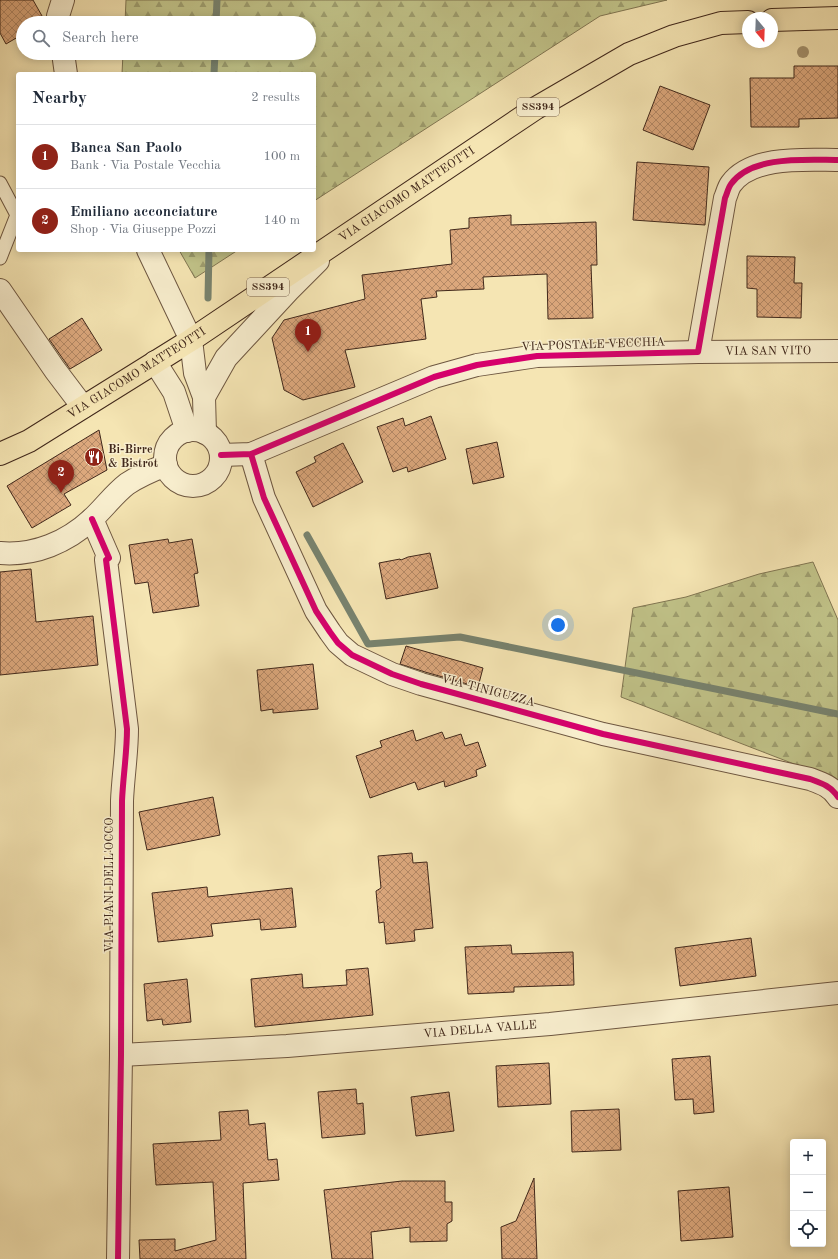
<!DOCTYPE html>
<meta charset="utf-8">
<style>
body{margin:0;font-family:"Old Standard TT",serif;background:#f2f2f3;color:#1f2937}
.controls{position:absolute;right:12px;bottom:12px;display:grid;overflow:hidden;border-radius:4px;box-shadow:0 2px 10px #0003}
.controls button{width:36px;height:36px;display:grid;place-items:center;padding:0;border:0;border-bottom:1px solid #e0e1e3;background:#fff;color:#1f2937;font:20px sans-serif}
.compass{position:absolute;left:742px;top:12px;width:36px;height:36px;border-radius:50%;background:#fff;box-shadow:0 2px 10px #0003;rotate:161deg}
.you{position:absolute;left:558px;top:625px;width:14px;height:14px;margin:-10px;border:3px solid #fff;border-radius:50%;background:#1a73e8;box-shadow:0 0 0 6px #1a73e833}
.badge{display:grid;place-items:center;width:26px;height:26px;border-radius:50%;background:#8f2418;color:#fff;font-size:13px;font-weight:700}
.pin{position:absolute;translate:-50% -33px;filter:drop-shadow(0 1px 2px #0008)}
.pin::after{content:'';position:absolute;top:21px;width:14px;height:12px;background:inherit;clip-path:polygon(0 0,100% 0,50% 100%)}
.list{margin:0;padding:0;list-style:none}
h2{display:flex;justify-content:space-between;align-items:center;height:52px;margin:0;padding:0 16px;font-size:17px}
h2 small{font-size:13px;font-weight:400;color:#747a83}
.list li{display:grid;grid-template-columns:26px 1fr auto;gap:12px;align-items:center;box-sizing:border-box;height:64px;padding:0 16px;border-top:1px solid #e0e1e3}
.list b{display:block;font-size:15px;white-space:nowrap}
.list p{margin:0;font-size:13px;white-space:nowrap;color:#747a83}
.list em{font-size:13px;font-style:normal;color:#747a83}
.icon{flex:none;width:22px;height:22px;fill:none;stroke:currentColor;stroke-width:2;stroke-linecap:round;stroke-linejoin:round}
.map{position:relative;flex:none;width:838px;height:1259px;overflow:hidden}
.search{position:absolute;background:#fff;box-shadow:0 2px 10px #0003;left:16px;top:16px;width:300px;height:44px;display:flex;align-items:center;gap:10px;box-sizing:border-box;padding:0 14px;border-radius:22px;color:#747a83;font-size:15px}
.panel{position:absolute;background:#fff;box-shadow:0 2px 10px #0003;left:16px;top:72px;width:300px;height:180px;border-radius:4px}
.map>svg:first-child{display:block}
.forest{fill:url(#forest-firs);stroke:#817652}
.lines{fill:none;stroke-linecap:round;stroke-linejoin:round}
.stream{stroke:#78836f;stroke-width:7}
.building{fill:url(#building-cross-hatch);stroke:#41281b}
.service-casing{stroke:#6e5741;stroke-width:15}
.minor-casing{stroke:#6e5741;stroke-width:24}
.primary-casing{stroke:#41281b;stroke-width:24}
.service{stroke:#f8eece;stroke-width:13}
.minor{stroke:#f8eece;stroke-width:22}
.primary{stroke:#f5e5b3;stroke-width:22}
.cycleway-casing{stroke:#f8eece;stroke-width:8}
.cycleway{stroke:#d6006c;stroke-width:6}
.tree{fill:#a4926e}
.labels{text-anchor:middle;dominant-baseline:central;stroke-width:3;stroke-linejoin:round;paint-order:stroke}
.shield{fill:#f8eece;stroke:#786351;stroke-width:1}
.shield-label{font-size:11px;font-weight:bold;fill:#41281b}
.street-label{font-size:12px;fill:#41281b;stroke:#f8eece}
.poi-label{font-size:12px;font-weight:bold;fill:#41281b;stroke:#f8eece;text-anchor:start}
</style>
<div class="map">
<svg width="838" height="1259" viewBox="0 0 838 1259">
<defs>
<pattern id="forest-firs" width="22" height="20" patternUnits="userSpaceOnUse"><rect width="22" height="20" fill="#c1c389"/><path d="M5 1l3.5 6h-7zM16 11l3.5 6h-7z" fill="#9e9e6f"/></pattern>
<pattern id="building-cross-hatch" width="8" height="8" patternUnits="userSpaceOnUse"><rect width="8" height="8" fill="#dba77c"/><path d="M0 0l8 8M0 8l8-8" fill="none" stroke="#b38865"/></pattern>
</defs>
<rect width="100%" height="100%" fill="#f5e5b3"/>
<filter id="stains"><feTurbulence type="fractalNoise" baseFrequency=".005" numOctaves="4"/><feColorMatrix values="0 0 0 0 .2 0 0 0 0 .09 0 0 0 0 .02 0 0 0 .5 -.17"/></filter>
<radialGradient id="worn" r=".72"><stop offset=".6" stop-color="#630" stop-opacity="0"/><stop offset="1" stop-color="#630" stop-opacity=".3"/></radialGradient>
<path class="forest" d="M126,0H667L600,16L314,201V74H122L123,53H309V23H125Z
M179,250H238L195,278Z
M813,562L838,620V781L621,697L633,608L686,597L759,574Z"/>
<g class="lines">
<path class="stream" d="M216,23L217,0
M214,74L215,53
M208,298L209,250
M307,535L368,644L460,637L838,714"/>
</g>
<path class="building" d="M0,0H33L46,23H23V34L6,44L0,33Z
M794,66H838V118L799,119V127H751L750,78H794Z
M660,86L710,105L693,150L643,130Z
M637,162L709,167L705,225L633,220Z
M511,215V225L596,222L597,265H591L593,318L548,319L547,274L483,277L484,289L436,291L437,297L421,299L426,339L345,350L355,387L303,400L284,390L272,338L284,320L365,299L362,275L452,264L450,230L469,228V218Z
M747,256L795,257L794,283H802L801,318L757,317V289L747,288Z
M82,318L102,350L70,369L49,339Z
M431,416L446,459L408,472L407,467L393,472L377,427L403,418L405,426Z
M99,430L107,470L64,494L71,505L32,528L7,486Z
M497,442L504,477L473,484L466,449Z
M343,443L363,482L313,507L296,472L316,462L314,457Z
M168,539L169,543L192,539L198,573L194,574L199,606L153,613L148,582L135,584L129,545Z
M430,553L438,588L386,599L379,563L400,559L401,560L408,557Z
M31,569L36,622L93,616L98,665L0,675V572Z
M406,646L483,668L478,687L425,672L400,664Z
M313,664L318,709L273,713V709L261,711L257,670Z
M413,730L416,741L442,732L445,739L461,734L465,746L478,742L486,766L476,770L477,776L445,787L444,781L418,790L415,782L370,798L356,756L382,747L380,741Z
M213,797L220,835L147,850L139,812Z
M412,853L413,863L427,862L433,928L414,930L415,941L386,944L384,922L379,923L376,891L381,888L378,856Z
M207,887L208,897L292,888L296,927L261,930L260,919L211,924L213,936L158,942L152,893Z
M751,938L756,976L680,986L675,948Z
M511,945L512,954L573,952L574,985L514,987V992L468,994L465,947Z
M368,968L373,1015L255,1027L251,979L302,974L303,988L347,985L346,970Z
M187,979L191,1022L163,1025L162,1019L147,1021L144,984Z
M710,1056L714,1112L694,1114L693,1099L675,1100L672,1059Z
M549,1063L551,1104L498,1107L496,1066Z
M356,1089L357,1104L363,1103L365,1134L322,1138L318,1092Z
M449,1092L454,1131L416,1136L411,1097Z
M619,1109L621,1150L572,1152L571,1111Z
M248,1110L249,1125L265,1123L268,1160L277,1159L279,1180L243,1183L246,1259H140L139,1240L175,1239V1251L216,1240L213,1182L156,1185L153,1144L221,1140L219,1112Z
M534,1178L537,1259H502L501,1227L516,1221Z
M402,1181H445V1202H452V1221L447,1224V1241L410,1242V1227L371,1232L373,1259H332L324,1190Z
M729,1187L733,1237L681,1241L678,1191Z"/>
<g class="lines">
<defs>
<path id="service" d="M0,183L17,215L0,258"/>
<g id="minor">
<path d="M59,23L58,16L63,0"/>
<path d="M63,53L66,74"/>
<path d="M148,250L191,340L195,373L204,397L205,433"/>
<path d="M0,290L55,370L83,407"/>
<path id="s1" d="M698,352L838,351"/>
<path d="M155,362L174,392L187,431"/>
<path d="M204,397L226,358L288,291L318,261"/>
<circle cx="193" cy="458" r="28"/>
<path d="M251,454L264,498L316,611L330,632L338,643L352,655L392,674L421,684L603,734L810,779C821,783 831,786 838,797"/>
<path d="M221,455L251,454L434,377L477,365L537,356L698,352L725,198C727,194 728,188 731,184C752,155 807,160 838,160"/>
<path d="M92,519L109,558L106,560L127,729C127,753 123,777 122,801L121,1055L118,1259"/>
<path d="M0,553C35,556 67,542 92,519C104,508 114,494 127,484C139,476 153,470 166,465"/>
<path id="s2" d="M121,1055L287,1046L550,1024L838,993"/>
</g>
<g id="primary">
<path d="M772,20L838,18"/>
<path id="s3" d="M0,454L29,441L191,340L536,108L629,54L674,36L721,23L748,22"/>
</g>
</defs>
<use href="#service" class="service-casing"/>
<use href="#minor" class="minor-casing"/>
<use href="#primary" class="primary-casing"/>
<use href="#service" class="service"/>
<use href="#minor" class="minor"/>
<use href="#primary" class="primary"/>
<defs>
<path id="cycleway" d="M251,454L264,498L316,611L330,632L338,643L352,655L392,674L421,684L603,734L810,779C821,783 831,786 838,797
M221,455L251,454L434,377L477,365L537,356L698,352L725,198C727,194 728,188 731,184C752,155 807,160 838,160
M92,519L109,558L106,560L127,729C127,753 123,777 122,801L121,1055L118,1259"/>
</defs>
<use href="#cycleway" class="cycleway-casing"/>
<use href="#cycleway" class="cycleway"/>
</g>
<circle class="tree" cx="803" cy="52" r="6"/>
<defs>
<symbol id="restaurant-disc" viewBox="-11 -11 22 22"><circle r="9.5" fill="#8f2418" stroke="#f8eece"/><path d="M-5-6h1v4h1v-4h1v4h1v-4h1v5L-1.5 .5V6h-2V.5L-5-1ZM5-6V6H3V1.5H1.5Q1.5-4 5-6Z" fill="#fff"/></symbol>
</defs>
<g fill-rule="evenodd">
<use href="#restaurant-disc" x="83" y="446" width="22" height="22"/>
</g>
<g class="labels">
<g class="shield">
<rect x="517" y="98" width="42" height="18" rx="3"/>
<rect x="247" y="278" width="42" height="18" rx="3"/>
</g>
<g class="shield-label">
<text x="538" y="107">SS394</text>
<text x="268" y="287">SS394</text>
</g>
<g class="street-label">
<text stroke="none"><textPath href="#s3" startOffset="483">VIA GIACOMO MATTEOTTI</textPath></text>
<text transform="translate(593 345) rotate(-2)">VIA POSTALE VECCHIA</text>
<text stroke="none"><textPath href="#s1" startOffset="70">VIA SAN VITO</textPath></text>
<text stroke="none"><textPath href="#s3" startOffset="159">VIA GIACOMO MATTEOTTI</textPath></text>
<text transform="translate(488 691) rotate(15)">VIA TINIGUZZA</text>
<text transform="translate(110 885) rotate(-90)">VIA PIANI DELL'OCCO</text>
<text stroke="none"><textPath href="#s2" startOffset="360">VIA DELLA VALLE</textPath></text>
</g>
<g class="poi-label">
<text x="108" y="450">Bi-Birre<tspan x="108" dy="14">&amp; Bistrot</tspan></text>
</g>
</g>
<rect width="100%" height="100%" filter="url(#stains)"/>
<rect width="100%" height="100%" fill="url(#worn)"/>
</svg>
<div class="controls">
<button>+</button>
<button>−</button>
<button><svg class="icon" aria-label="locate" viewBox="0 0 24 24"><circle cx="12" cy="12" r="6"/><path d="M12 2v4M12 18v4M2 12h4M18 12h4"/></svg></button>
</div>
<svg class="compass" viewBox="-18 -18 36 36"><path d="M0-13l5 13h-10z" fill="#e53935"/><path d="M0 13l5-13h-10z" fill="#747a83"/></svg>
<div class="you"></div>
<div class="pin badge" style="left:308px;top:352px">1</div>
<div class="pin badge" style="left:61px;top:493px">2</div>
<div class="search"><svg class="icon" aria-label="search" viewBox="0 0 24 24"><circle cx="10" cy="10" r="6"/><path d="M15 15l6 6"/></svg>Search here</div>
<section class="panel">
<h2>Nearby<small>2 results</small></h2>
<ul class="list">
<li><span class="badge">1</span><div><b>Banca San Paolo</b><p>Bank · Via Postale Vecchia</p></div><em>100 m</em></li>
<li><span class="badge">2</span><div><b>Emiliano acconciature</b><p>Shop · Via Giuseppe Pozzi</p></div><em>140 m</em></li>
</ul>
</section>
</div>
